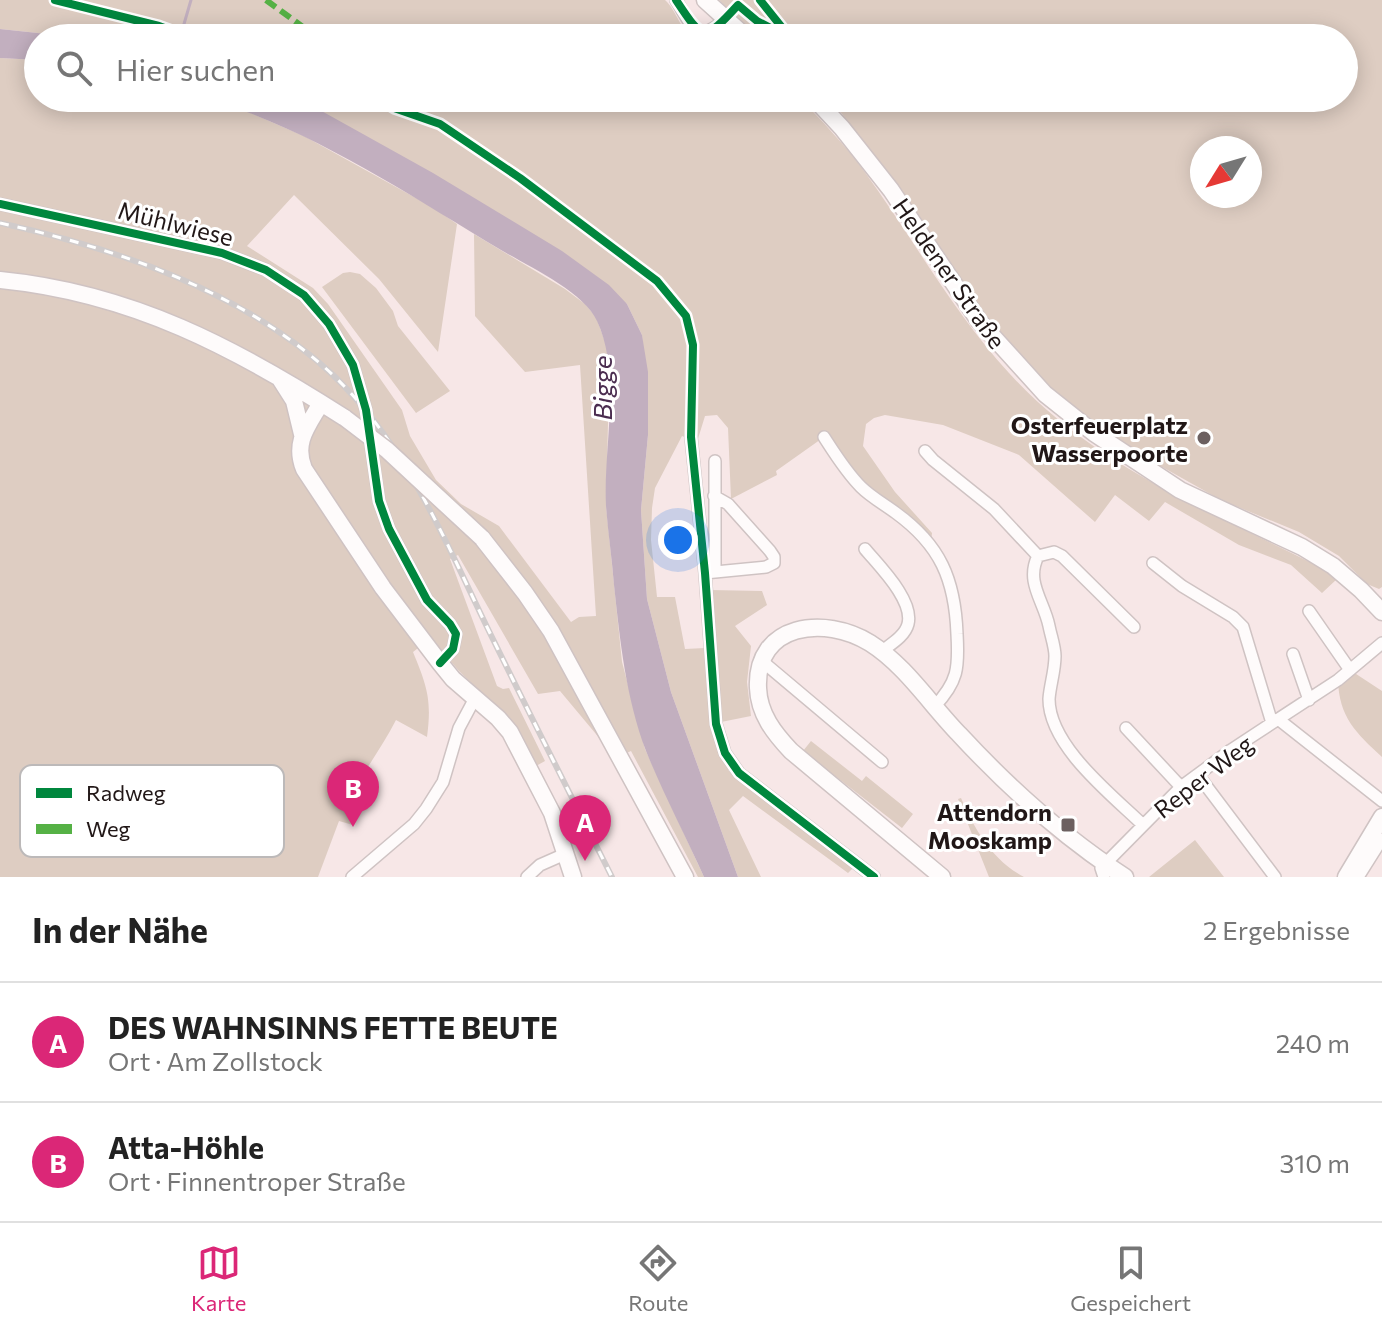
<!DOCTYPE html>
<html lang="de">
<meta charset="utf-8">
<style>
body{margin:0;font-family:Commissioner,sans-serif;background:#f6f6f6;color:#222}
.compass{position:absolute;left:1190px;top:136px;width:72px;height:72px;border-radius:50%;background:#fff;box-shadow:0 4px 20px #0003;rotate:233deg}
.you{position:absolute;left:678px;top:540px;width:28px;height:28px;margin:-20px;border:6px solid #fff;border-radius:50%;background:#1a73e8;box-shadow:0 0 0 12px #1a73e833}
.badge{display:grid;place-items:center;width:52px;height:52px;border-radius:50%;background:#db2777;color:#fff;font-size:26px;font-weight:700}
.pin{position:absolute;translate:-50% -66px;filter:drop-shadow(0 2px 4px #0008)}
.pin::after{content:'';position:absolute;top:42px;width:28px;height:24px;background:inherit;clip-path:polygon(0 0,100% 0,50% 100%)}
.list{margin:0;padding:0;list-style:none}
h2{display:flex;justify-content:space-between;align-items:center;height:104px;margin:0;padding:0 32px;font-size:34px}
h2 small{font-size:26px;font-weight:400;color:#767676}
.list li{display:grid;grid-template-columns:52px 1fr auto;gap:24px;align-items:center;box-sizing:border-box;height:120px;padding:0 32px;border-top:2px solid #e0e0e0}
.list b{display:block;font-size:30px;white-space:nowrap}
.list p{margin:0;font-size:26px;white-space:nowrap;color:#767676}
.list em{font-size:26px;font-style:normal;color:#767676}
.icon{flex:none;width:44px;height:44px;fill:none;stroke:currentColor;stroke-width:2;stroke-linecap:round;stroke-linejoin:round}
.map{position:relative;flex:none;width:1382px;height:877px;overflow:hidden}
.search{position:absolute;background:#fff;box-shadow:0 4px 20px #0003;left:24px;right:24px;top:24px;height:88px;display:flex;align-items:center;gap:20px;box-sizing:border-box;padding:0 28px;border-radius:44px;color:#767676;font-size:30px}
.sheet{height:344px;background:#fff}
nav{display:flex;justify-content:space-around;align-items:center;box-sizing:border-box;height:112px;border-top:2px solid #e0e0e0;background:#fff;font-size:22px;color:#767676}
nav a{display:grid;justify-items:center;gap:4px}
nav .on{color:#db2777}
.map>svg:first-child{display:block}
.green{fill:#decdc2;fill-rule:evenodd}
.water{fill:#c2afbf}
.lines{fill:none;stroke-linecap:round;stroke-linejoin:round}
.stream{stroke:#c2afbf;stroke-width:3}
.street-casing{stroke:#cfc3c3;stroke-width:14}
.secondary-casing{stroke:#cfc3c3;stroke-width:19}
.street{stroke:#fefbfb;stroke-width:11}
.secondary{stroke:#fefbfb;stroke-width:16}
.rail-casing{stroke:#d0cbcb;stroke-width:6}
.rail{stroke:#fff;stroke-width:3;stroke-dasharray:9;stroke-linecap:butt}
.secondary-bridge-casing{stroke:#cfc3c3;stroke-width:19;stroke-linecap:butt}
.secondary-bridge{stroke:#fefbfb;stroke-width:16}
.quiet{stroke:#55b145;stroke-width:6;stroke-dasharray:12 6;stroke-linecap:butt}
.cycleway-casing{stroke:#fff;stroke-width:13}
.cycleway{stroke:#00873e;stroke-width:8}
.poi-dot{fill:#6c6060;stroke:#fff;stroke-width:3}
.labels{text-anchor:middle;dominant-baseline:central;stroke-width:6;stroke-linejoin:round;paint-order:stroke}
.street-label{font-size:24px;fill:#211717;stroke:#fff}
.poi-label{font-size:24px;font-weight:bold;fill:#211717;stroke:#fff;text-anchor:end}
.water-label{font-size:26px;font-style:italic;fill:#4b2d50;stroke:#fff}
.key{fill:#fff;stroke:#bcb9b9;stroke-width:2}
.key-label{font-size:22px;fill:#211717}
</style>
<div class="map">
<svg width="1382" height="877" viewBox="0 0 1382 877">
<rect width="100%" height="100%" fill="#f7e7e7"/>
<path class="green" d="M0,0H665C678,12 679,30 695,38H85L0,29Z
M719,0H1382V587L1379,589L1367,584L1339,556L1299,532L1221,500L1132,450L1041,381L993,326L950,267L892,180L830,98H1344V38H759ZM1202,148H1250V196H1202Z
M0,58L38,60V98H206L239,108L304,136L434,208L457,224L438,352L379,279L294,195L247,246L313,288L328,304L402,410L410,436L436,480L461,504L499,526L571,622L579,617L596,616L580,365L525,372L475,316L474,234L565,289L585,304L596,317L607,347L609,382L606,506L622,662L645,749L704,877H698L631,751L616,758L560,691L538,694L458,555L450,559L497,686L503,689L509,688L545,761L536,766L514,724L459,671L431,638L413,652C427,686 432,700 427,737L396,720C382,747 365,770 350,796L362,806L353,825L339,821L318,877H0Z
M292,98H800C822,121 845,145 864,171C913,238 952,311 1009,373C1093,466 1212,512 1321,568L1337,579L1322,593L1291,565L1239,545L1165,502L1149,521L1115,495L1095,522L1019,455L943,425L885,415L874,418L866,424L863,446L895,492L932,533L931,543L877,500L824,437L776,471L777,475L731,499L728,428L717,415L705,416L697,442L682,436L655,488L652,508L651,540L657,597H675L685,649L705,648C708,691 707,733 729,771L819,839L853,868L848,873L743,796L729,810L761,877H738L671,692L647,599L641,510L648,435L642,335L627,304L318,109Z
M350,272L360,274L376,288L393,311L398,326L450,391L416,413L322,287L343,273Z
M710,590L762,591L767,605L735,626L751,646L747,682L751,716L721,722Z
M1350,670L1382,691V757C1356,733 1339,717 1338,680Z
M811,741L862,781L866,776L913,814L902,828L803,751Z
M961,798C975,830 992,860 1024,877H989L958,799Z
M1195,840L1224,877H1149Z"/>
<path class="water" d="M0,29L85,38H38V60L0,58Z
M206,98H292L318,109L433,173L562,251L609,285L627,304L642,335L648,372V435L641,510L647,599L671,692L738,877H704C685,835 663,793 646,751C626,698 620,641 614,585C612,559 608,533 606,506C603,448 622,374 597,321C584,292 528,266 501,250C406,193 313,130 206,98Z"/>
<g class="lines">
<path class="stream" d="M184,24L191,0
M178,38L179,35"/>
<defs>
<path id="street" d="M676,0C692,25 696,46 725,19
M0,204L222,253L266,270L304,295L329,324L353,365L366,410L379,501L389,529L427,600L450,624L456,634L453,649L440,663
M691,437L705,573L716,724L725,753L739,773L874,877
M824,437C835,454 846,472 861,487C871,497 884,504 896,513C940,545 955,579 957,634C959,668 958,682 934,707
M925,451L933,460L994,509L1038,556
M865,549C879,566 914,600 908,624C905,636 891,644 882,651
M1153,563L1182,586L1233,617L1243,627L1272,723
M715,570V461
M705,573L766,567L774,563V557L770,551L728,504L714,496
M1309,611L1350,670
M1134,627L1062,556L1054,552L1038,556C1025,582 1044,601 1049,626C1051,636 1055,647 1055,656C1055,671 1050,685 1049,699C1049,746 1112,795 1143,825
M1293,654L1309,700
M762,661L882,762
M1278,719L1382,801
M1126,728L1181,787
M1198,775L1275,877
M352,877L414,824L426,809L443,782L459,728L475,698
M527,877L540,865L565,854
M1104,877L1101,868L1181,787L1231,750L1338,680L1382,643
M1358,877L1382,839"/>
<path id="secondary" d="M705,0L747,38
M814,98L842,128L891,190L979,321L1045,394L1094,433L1180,490L1302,547L1333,566L1361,590L1382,612
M0,280C132,293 236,348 345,418
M280,379L294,401L302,434
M321,403C308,426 293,442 304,469L383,588L440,663L453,679L498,718L510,732L552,813L573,877
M482,538L525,593L551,631L685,877
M942,877L791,751C774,733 759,714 758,688C755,623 825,615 870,643C905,665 930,704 959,734C1008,787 1065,838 1125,877
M1346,877L1382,817"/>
</defs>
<use href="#street" class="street-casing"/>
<use href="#secondary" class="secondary-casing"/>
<use href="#street" class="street"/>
<use href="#secondary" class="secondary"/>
<defs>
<path id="rail" d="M0,223C118,249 243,291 333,375C406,445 444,538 487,627C528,711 570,794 612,877"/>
</defs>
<use href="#rail" class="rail-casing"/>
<use href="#rail" class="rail"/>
<defs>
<path id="secondary-bridge" d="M345,418L387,450L482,538"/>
</defs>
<use href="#secondary-bridge" class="secondary-bridge-casing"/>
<use href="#secondary-bridge" class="secondary-bridge"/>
<path class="quiet" d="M266,0L318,38"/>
<defs>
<path id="cycleway" d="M55,0L159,26L192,38
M676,0C703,41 704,42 738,5L757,21L782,34L784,30L760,0
M377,98L394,108L440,124L520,178L657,281L686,316L693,345L691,437L705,573L716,724L725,753L739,773L874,877
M0,204L222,253L266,270L304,295L329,324L353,365L366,410L379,501L389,529L427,600L450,624L456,634L453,649L440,663"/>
</defs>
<use href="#cycleway" class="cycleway-casing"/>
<use href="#cycleway" class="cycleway"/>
</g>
<g class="poi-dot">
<circle cx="1204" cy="438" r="8"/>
<rect x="1060" y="817" width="16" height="16" rx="4"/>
</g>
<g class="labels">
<g class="street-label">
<text transform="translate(176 223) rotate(14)">Mühlwiese</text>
<text transform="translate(950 273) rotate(55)">Heldener Straße</text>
<text transform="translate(1203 776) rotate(-38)">Reper Weg</text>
</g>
<g class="poi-label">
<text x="1188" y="424">Osterfeuerplatz<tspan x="1188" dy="28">Wasserpoorte</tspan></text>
<text x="1052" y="811">Attendorn<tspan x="1052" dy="28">Mooskamp</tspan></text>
</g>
<g class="water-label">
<text transform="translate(601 388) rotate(-90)">Bigge</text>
</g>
</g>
<rect x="20" y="765" width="264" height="92" rx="12" class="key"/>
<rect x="36" y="788" width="36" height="10" fill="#00873e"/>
<rect x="36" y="824" width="36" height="10" fill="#55b145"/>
<g class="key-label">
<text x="86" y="801">Radweg</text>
<text x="86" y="837">Weg</text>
</g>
</svg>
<svg class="compass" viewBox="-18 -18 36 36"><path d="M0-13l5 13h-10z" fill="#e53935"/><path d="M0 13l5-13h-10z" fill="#767676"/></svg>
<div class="you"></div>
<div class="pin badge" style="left:585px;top:861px">A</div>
<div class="pin badge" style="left:353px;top:827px">B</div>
<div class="search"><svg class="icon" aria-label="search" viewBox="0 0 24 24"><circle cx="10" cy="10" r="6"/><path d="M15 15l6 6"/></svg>Hier suchen</div>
</div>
<section class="sheet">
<h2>In der Nähe<small>2 Ergebnisse</small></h2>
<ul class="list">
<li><span class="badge">A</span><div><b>DES WAHNSINNS FETTE BEUTE</b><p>Ort · Am Zollstock</p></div><em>240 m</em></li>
<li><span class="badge">B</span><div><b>Atta-Höhle</b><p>Ort · Finnentroper Straße</p></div><em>310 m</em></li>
</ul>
</section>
<nav>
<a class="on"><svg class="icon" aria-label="map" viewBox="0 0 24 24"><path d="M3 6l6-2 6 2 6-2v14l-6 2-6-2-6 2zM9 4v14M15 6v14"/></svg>Karte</a>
<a><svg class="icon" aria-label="directions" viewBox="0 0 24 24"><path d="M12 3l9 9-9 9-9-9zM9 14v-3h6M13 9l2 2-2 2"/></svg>Route</a>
<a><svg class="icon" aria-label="saved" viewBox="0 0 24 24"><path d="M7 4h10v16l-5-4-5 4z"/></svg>Gespeichert</a>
</nav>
